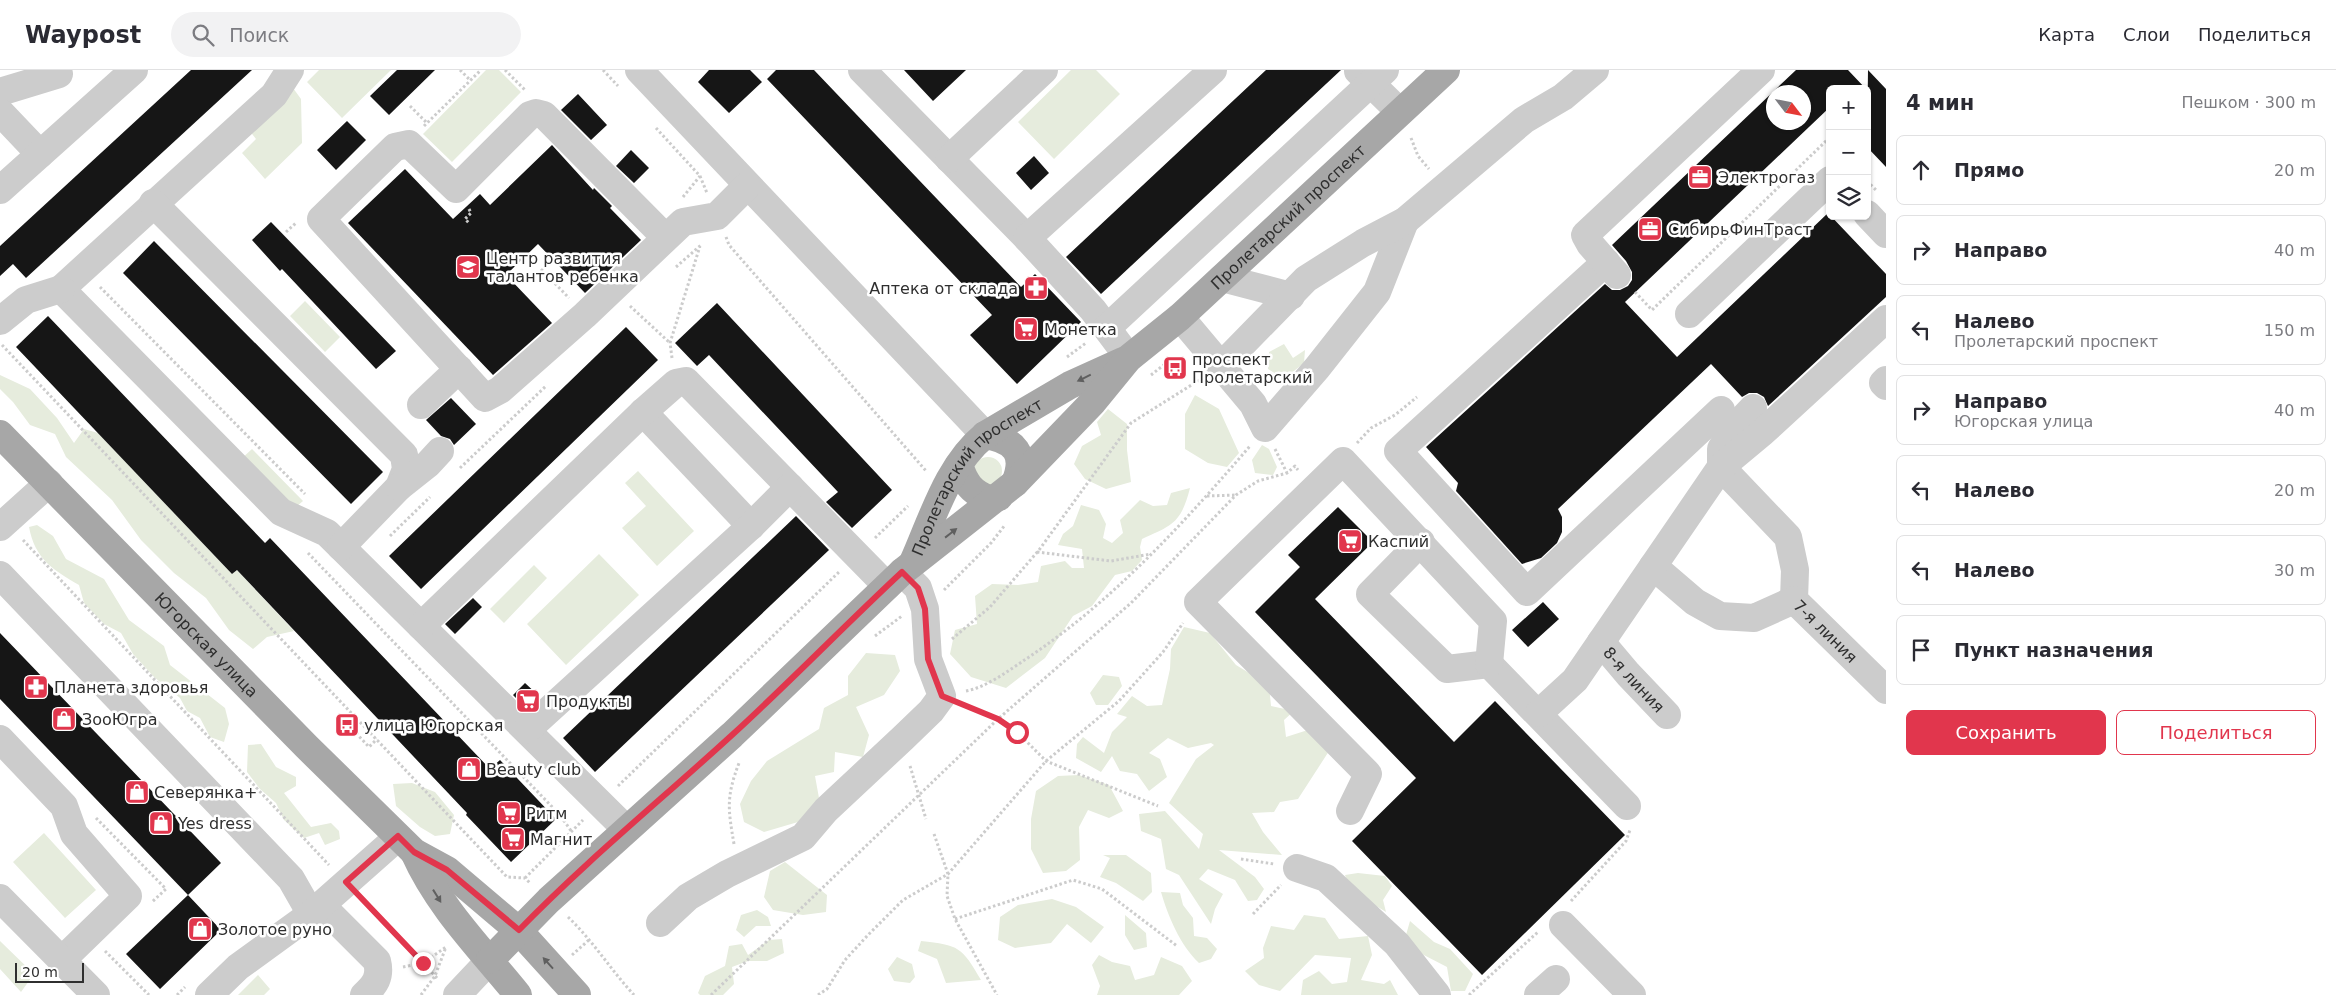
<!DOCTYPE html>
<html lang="ru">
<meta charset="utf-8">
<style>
body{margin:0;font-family:"DejaVu Sans",sans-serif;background:#f2f2f3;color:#2b2b33}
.controls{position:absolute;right:15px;top:15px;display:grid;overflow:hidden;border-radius:8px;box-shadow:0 1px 4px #0004}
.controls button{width:45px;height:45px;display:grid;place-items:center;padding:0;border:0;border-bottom:1px solid #e1e1e2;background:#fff;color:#2b2b33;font:25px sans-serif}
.compass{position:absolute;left:1766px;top:15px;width:45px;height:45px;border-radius:50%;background:#fff;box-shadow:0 1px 4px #0004;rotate:122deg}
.scale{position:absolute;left:15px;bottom:12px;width:69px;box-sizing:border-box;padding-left:5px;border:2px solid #2f2f2f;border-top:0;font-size:14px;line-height:18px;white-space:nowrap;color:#2f2f2f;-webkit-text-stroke:4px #fff;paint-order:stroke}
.stop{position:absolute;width:15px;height:15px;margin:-11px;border:4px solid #e1364d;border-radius:50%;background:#fff}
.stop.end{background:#e1364d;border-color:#fff;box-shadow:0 1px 5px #0008}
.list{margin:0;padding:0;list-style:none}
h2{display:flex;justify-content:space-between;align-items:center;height:65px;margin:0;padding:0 20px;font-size:21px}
h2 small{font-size:16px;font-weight:400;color:#7c7c81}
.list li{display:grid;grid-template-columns:32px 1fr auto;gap:15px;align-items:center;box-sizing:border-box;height:70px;margin:0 10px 10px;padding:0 10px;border:1px solid #e1e1e2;border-radius:8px}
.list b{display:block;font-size:19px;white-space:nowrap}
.list p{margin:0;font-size:16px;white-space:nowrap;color:#7c7c81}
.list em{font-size:16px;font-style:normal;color:#7c7c81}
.actions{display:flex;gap:10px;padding:15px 20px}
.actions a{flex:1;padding:11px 0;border:1px solid #e1364d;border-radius:8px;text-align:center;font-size:18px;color:#e1364d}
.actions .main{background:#e1364d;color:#fff}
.icon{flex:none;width:28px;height:28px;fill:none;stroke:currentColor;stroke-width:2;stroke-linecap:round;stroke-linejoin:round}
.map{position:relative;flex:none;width:1886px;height:925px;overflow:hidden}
header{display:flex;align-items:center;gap:30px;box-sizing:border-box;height:70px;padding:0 25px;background:#fff;border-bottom:1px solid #e1e1e2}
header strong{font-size:24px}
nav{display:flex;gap:28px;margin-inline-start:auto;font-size:18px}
.search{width:350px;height:45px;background:#f2f2f3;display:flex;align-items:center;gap:12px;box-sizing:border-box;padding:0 18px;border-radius:28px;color:#7c7c81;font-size:19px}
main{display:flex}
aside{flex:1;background:#fff}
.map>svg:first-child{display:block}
.green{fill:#e6ecdd}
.building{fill:#161616;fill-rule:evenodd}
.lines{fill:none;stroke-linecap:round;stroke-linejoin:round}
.path{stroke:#ccc;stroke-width:3;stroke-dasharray:2.5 2.5;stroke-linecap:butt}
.minor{stroke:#ccc;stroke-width:28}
.major{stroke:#a7a7a7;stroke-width:28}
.oneway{fill:#5f5f5f}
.route{stroke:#e1364d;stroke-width:6}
.labels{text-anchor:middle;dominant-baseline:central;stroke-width:5;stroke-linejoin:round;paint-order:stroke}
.poi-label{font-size:16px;fill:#2f2f2f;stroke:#fff;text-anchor:start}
.street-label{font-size:16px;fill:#2f2f2f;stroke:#fff}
</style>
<header>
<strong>Waypost</strong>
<div class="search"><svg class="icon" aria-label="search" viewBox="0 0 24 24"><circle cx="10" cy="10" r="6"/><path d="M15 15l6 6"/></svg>Поиск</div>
<nav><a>Карта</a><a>Слои</a><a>Поделиться</a></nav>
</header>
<main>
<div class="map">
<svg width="1886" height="925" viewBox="0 0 1886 925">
<rect width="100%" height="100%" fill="#fff"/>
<path class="green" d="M319,0H391L342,48L307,12Z
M486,0H499L521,22L452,92L423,64Z
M1071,0H1096L1120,24L1054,89L1018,52Z
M293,18L301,29L302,73L265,109L242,83L256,69L249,60Z
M305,231L340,267L325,282L290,246Z
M1284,274L1293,288L1305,280L1304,293L1284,309L1268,299L1269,282Z
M0,305L30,319L57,348L74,373L84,359L98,363L232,504L237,500L294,561L267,567L253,579L229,560L206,528L174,503L141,470L112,430L66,387L55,364L30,355L13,332L0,319Z
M1195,325L1219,339L1239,383L1227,397L1208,393L1185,379V344Z
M1108,339L1127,354V380L1131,412L1106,419L1085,409L1074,394L1082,376L1101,365L1097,352Z
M1262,375L1269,379L1277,397L1273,405L1255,403L1252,390Z
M252,379L303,431L296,437L240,390Z
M974 401a14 14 0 1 1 28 0a14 14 0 1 1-28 0Z
M638,401L694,461L657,496L622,458L646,436L625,413Z
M1190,418C1181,453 1173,455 1142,469L1140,477L1142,490L1132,501L1115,505L1092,536L1073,546L1045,588L1006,618L971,607L950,584L955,560L977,554L975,526L992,514L1018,515L1038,512L1041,496L1065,491L1072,498H1084L1082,479L1058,475L1063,464L1073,456L1081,435L1099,440L1106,454L1103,468L1112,473L1123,463L1120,450L1140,430L1153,436L1167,435L1171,423Z
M37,455L53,466L66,489L104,509L129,550L164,576L170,595L225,638L229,654L224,672L210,667L200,648L187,641L180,628L154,607L133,584L121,563L104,554L84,533L79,515C53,500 35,489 29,457Z
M599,484L639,525L566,595L527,554Z
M534,495L547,508L504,553L490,539Z
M1184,557L1210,563L1236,595L1269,615L1271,636L1294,641L1284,650L1286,667L1311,659L1331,678L1298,729L1280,732L1274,742L1252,743L1263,762L1282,785L1219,780L1255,807L1264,819L1257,830L1248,831L1235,810L1208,799L1199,809L1223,824L1215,839L1211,854L1179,805L1166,799L1161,769L1141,761L1139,744L1165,741L1199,779L1203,764L1169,733L1196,689L1214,675L1211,673L1188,678L1168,668L1149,683L1160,689L1167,707L1149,721L1137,704L1120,701L1112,686L1101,702L1076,688L1077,674L1083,667L1104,683L1112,662L1127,647L1117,644L1132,626L1147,636L1162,635L1170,599L1171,579Z
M866,583L895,585L900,601L884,625L856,637L869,665L863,687L835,682L834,702L815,706L819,728L798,752L764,762L744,752L740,734L751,711L767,691L819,659L824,638L848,625V606Z
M1103,605L1119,607L1122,616L1108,635H1096L1090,623Z
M261,674L276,697L296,707V716L284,723L311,757L331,753L339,761L340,769L325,775L319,763L304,768L284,750L276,733L260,719L247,702L248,675Z
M1079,705L1109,715L1123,741L1109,748L1088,740L1079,757L1080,790L1066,801L1043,803L1031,779V749L1036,721L1058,706Z
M412,713L435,722L454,745L450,764L435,766L420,757L396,736L393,714Z
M44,763L96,820L65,848L13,792Z
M1103,785H1126L1151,803L1152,822L1143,831L1116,813L1100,807L1110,788Z
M785,792L827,825L826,842L803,845L773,840L764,827L770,801Z
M1358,803L1385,806L1392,816L1383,830L1386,842C1372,833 1350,822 1345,805Z
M1161,822L1180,823L1183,835L1193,848L1194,866L1207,868L1217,879L1211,889L1199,893C1180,875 1168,846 1161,822Z
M1052,829L1076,837L1104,857L1091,873L1067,854L1051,873L1015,878L998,870L1000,847L1018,835Z
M757,840L768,847L771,856H756L744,867L736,860L741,845Z
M1125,845L1146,863L1147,877L1134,880L1125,865Z
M1304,845L1325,848L1339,869L1368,866L1372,885L1361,910L1384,914L1390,910L1398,925H1301L1303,910L1319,901L1332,914L1347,912L1351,888L1315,885L1280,921L1259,915L1245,901L1264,888L1263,878L1271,856L1294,860Z
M1410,851L1434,872L1450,879L1473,904L1465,921H1451L1447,897L1418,882L1406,865Z
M782,869L784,883L767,891H748L732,897L734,914L723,925H700L698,923L705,906L725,896L729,876L742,874L748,885L769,870Z
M0,871L34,904L21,922L0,899Z
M921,871C959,875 962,877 981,910L946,913L937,889L918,881Z
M1099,885L1112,892L1130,896L1135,910L1154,905L1161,887L1182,896L1192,911L1179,925H1097L1100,916L1092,895Z
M897,887L912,894L915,907L910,913L894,911L888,899Z
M258,905L270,919L264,925H238Z"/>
<path class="building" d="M191,0H252L26,208L13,194L0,206V176Z
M397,0H435L389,45L370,26Z
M709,0H750L762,12L729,43L698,12Z
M776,0H814L1021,217L1035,204L1081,252L1017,314L970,265L992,245L767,9Z
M904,0H966L933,31Z
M1266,0H1341L1101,224L1066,187Z
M1796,0H1848L1866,19H1830V37L1625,232L1677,287L1828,143L1886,204V227L1768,336L1764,327L1757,323H1749L1742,327L1711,294L1558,439L1562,447V462L1557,473L1541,488L1522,494L1456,421L1458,413L1426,377L1605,214L1612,220H1620L1628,216L1632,210V202L1626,191L1612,175ZM1774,22H1804V52H1774Z
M1868,0L1886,19V97L1867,77Z
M578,24L607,55L591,70L561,40Z
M347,51L366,70L336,100L317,80Z
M552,75L593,120L594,118L612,136L610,138L641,170L585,223L538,174L506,205L552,253L493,305L348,153L405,99L453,149L480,124L490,135Z
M631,80L649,98L634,113L616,96Z
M1034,86L1049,103L1031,120L1016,103Z
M271,152L396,281L376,299L282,199L280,201L252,170Z
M154,171L383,402L351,434L123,203Z
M717,233L892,420L852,458L826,432L838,422L709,285L697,296L675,273Z
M48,246L265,473L270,468L490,699L500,690L556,749L511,792L466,745L467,743L237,500L232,504L16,277Z
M626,257L658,290L421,519L389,486Z
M451,328L476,354L454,375L450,369L441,366L426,350Z
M1338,437L1373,472L1315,529L1454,672L1495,631L1625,765L1482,905L1352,771L1416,708L1255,542L1300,497L1288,485Z
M796,446L829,480L595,702L563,668Z
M473,528L482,537L455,564L445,554Z
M1543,532L1559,549L1528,577L1512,560Z
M0,563L221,793L188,825L0,629Z
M525,613L540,627L527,639L513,625Z
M188,825L221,860L160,919L126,884Z"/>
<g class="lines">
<path class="path" d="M460,0L470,10
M505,0L526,21
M603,0L618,16
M410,36L427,53
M424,56L481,0
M656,58L700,106L707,123
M1411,68L1418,86L1429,99
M1867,111L1876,120
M683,127L700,106
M469,139L471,143L465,149L470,154
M286,162L297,152
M726,167L729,175L927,402
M676,197L701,175
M541,199L569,228
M100,217L305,424
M1635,222L1652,240L1827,70L1830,73
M630,236L670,273
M2,275L507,807L525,808L530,813
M1067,287L1086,273
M672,288L670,273L700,176
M1151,305L1165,294
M1357,373L1371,358L1395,345L1417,327
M1275,379L1287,403
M460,398L546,316
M1207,426L1236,425
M390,466L430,427
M875,468L908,436
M23,470L329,795
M1037,482L1111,491L1151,484
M308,483L559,744L572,762
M944,520L991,473L1005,455
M875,566L902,546
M952,569L990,537L1039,480L1131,353L1201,309
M966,621C987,617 1008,601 1026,589C1112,532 1183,454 1250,376
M964,635L998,649L1017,662L1046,691L1158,736
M356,663L369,677L377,669
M910,696L926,749
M618,716L840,501
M96,748L166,819L152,832
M934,764L948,804L947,826L955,849L997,925
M734,774C728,739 726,727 739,693
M1241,789L1274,794
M525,808L583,750
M363,830L438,909
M1571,831L1626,771L1630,760
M1253,844L1281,815
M568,847C593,871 611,900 634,925
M955,849L1073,810L1102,819L1177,876
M105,881L149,925
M572,885L590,869
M403,897L423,893L446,877
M177,925L185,917
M421,925L435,906L446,877
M711,925L998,649L1131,533L1236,425L1258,411L1287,403L1295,396L1298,400
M818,925L827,919L845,890L868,865L903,830L948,804L1046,691L1119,631L1163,582L1183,553
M1469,925L1539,861"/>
<g class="minor">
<path d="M290,0L274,25L61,219L281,442L327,463L626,759"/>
<path d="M639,0L985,365"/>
<path d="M862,0L1027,168L1093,240L1129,288"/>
<path d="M1358,1L1400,42"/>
<path d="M0,22L59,4"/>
<path d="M0,42L40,84"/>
<path d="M949,89L1044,0"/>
<path d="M0,120L134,0"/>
<path d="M153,133L404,385L406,399L399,417L341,477"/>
<path d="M1867,144L1886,164"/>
<path d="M666,168L544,45L536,43L530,45L456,119L409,74L395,77L321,149L485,328L500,320L585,245L683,152L717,146L747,116"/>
<path d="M1027,168L1213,0"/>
<path d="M1606,192L1398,381L1527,522L1721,340"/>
<path d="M1617,205L1590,174L1585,165L1761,0"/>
<path d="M1222,208L1291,226"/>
<path d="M1689,244L1830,110"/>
<path d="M1180,247L1253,334L1265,358L1317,298L1377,222L1405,151"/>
<path d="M0,251L26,230L61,219"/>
<path d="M1107,258L1385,0"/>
<path d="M1222,295L1306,209L1363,173L1405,151L1524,50L1563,27L1595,0"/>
<path d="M1886,310L1883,313L1886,316"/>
<path d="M421,335L459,299"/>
<path d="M643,342L751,456"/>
<path id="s1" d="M1721,397L1788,467L1795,500L1794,530L1886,620"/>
<path d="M1721,397V379L1733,359L1753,338"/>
<path d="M399,417L428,394L440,381"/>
<path d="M0,457L49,413"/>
<path d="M1421,472L1370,524L1447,599L1489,594"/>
<path d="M1653,496L1695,532L1720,546L1754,548L1794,530"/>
<path d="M0,505L291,809L311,844"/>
<path d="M421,556L643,342L676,313L686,311L887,516"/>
<path id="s2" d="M1601,572L1628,604L1667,645"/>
<path d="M1489,594L1627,736"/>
<path d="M1539,643L1575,610L1721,397L1763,362L1886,249"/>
<path d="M527,660L751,456L790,417"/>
<path d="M0,669L64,736L74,764L128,826L62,890"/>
<path d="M1350,741L1368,704L1198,532L1343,391L1493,551L1489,594"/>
<path d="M1297,798L1326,808L1397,874L1437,925"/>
<path d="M0,828L96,925"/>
<path d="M321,835L377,891C381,907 375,915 364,925"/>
<path d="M660,853L688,827L727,804L803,767L826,740L903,668L931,641L942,626L928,589L925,539L918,518L902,502"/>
<path d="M1563,855L1632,925"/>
<path d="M209,925L238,897L311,844L398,767"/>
<path d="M457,925L490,890"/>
<path d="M1538,925L1556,909"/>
</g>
<g class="major">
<path id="s3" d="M0,364L307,677L414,782L447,800L519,861L577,925"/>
<path d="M985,365C1015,370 1027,384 1015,413"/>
<path d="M959,395C965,413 971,422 989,429L999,427"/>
<path id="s4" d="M914,490C933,447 948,395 985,365L1070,315L1123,291"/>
<path d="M414,782C439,838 481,879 518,925"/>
<path id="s5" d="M490,890L549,830L732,665L902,502L1015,413L1093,332L1129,288L1180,247L1446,0"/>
</g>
</g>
<defs><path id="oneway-solid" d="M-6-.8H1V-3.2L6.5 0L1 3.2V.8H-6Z" transform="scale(1.25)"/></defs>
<g class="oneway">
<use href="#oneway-solid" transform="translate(1084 308) rotate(154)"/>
<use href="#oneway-solid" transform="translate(951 463) rotate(-38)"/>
<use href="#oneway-solid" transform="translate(437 826) rotate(58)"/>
<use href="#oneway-solid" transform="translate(548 893) rotate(-132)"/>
</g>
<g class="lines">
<path class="route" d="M423,893L346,812L398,766L414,782L447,800L519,860C586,791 661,730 732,665C790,612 845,555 902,502L918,518L925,539L928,589L942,626L998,649L1017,662"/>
</g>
<defs>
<symbol id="office-square" viewBox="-11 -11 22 22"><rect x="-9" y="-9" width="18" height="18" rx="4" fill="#e1364d" stroke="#fff"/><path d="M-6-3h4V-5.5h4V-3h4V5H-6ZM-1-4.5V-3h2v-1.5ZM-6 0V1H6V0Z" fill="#fff"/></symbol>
<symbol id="school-square" viewBox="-11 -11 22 22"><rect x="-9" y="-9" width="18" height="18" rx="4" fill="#e1364d" stroke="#fff"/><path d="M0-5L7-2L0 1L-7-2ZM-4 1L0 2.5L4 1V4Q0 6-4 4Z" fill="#fff"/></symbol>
<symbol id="pharmacy-square" viewBox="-11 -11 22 22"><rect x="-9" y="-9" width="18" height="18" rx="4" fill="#e1364d" stroke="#fff"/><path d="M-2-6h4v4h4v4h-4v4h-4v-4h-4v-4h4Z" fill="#fff"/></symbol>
<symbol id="supermarket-square" viewBox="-11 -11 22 22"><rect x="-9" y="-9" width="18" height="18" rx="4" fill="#e1364d" stroke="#fff"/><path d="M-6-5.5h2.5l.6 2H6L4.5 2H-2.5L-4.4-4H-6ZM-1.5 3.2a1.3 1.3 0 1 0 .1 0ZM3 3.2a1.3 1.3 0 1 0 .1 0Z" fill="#fff"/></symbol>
<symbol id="bus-square" viewBox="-11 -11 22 22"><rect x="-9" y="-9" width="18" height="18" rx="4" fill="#e1364d" stroke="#fff"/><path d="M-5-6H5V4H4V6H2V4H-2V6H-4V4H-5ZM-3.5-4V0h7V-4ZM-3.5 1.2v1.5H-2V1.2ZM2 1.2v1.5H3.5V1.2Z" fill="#fff"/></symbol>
<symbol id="shop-square" viewBox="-11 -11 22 22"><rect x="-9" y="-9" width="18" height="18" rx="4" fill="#e1364d" stroke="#fff"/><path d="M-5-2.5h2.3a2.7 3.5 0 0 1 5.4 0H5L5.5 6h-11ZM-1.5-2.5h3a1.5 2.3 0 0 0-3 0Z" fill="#fff"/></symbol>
</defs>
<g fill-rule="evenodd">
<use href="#office-square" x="1686" y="93" width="28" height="28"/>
<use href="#office-square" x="1636" y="145" width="28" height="28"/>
<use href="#school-square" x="454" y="183" width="28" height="28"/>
<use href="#pharmacy-square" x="1022" y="204" width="28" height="28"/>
<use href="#supermarket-square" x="1012" y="245" width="28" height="28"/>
<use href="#bus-square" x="1161" y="284" width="28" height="28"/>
<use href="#supermarket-square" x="1336" y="457" width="28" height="28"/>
<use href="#pharmacy-square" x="22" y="603" width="28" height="28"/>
<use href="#supermarket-square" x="514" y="617" width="28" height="28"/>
<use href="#shop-square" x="50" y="635" width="28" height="28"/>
<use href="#bus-square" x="333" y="641" width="28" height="28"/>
<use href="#shop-square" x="455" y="685" width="28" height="28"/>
<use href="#shop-square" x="123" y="708" width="28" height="28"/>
<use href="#supermarket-square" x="495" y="729" width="28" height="28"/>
<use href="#shop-square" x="147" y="739" width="28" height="28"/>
<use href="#supermarket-square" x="499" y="755" width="28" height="28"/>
<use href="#shop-square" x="186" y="845" width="28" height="28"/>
</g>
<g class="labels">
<g class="poi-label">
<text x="1718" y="107">Электрогаз</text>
<text x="1668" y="159">СибирьФинТраст</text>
<text x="486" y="188">Центр развития<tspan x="486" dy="18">талантов ребенка</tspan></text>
<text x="1018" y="218" text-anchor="end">Аптека от склада</text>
<text x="1044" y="259">Монетка</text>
<text x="1192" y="289">проспект<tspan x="1192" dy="18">Пролетарский</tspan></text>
<text x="1368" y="471">Каспий</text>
<text x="54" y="617">Планета здоровья</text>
<text x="546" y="631">Продукты</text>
<text x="82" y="649">ЗооЮгра</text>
<text x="364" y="655">улица Югорская</text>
<text x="486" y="699">Beauty club</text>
<text x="154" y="722">Северянка+</text>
<text x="526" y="743">Ритм</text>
<text x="178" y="753">Yes dress</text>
<text x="530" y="769">Магнит</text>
<text x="218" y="859">Золотое руно</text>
</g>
<g class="street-label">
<text stroke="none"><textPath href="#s5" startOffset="1092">Пролетарский проспект</textPath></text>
<text stroke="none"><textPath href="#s4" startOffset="108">Пролетарский проспект</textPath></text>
<text stroke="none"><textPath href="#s1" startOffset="205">7-я линия</textPath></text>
<text stroke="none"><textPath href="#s3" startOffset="295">Югорская улица</textPath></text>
<text stroke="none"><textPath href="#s2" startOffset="50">8-я линия</textPath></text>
</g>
</g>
</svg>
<div class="controls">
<button>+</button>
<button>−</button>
<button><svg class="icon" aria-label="layers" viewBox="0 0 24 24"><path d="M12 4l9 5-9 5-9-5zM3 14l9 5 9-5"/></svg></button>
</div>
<svg class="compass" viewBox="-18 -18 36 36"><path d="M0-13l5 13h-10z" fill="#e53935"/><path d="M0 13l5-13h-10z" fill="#7c7c81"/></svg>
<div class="scale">20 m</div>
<div class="stop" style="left:1017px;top:662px"></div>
<div class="stop end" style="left:423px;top:893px"></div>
</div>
<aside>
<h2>4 мин<small>Пешком · 300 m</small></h2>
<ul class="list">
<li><svg class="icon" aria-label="ahead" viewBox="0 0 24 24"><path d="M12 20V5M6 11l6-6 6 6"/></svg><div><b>Прямо</b></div><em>20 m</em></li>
<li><svg class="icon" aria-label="right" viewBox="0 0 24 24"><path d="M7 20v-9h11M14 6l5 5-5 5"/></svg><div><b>Направо</b></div><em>40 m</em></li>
<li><svg class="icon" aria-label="left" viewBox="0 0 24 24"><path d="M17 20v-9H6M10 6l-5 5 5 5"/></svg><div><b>Налево</b><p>Пролетарский проспект</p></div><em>150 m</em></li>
<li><svg class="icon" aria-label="right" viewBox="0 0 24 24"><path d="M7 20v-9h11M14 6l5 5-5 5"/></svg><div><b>Направо</b><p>Югорская улица</p></div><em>40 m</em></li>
<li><svg class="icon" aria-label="left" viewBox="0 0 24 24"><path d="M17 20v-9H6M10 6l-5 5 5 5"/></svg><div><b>Налево</b></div><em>20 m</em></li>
<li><svg class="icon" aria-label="left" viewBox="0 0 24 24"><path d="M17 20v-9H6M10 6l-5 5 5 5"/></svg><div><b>Налево</b></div><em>30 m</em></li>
<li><svg class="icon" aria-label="arrive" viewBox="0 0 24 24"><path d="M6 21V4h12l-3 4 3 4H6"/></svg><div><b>Пункт назначения</b></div></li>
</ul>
<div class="actions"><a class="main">Сохранить</a><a>Поделиться</a></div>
</aside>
</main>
